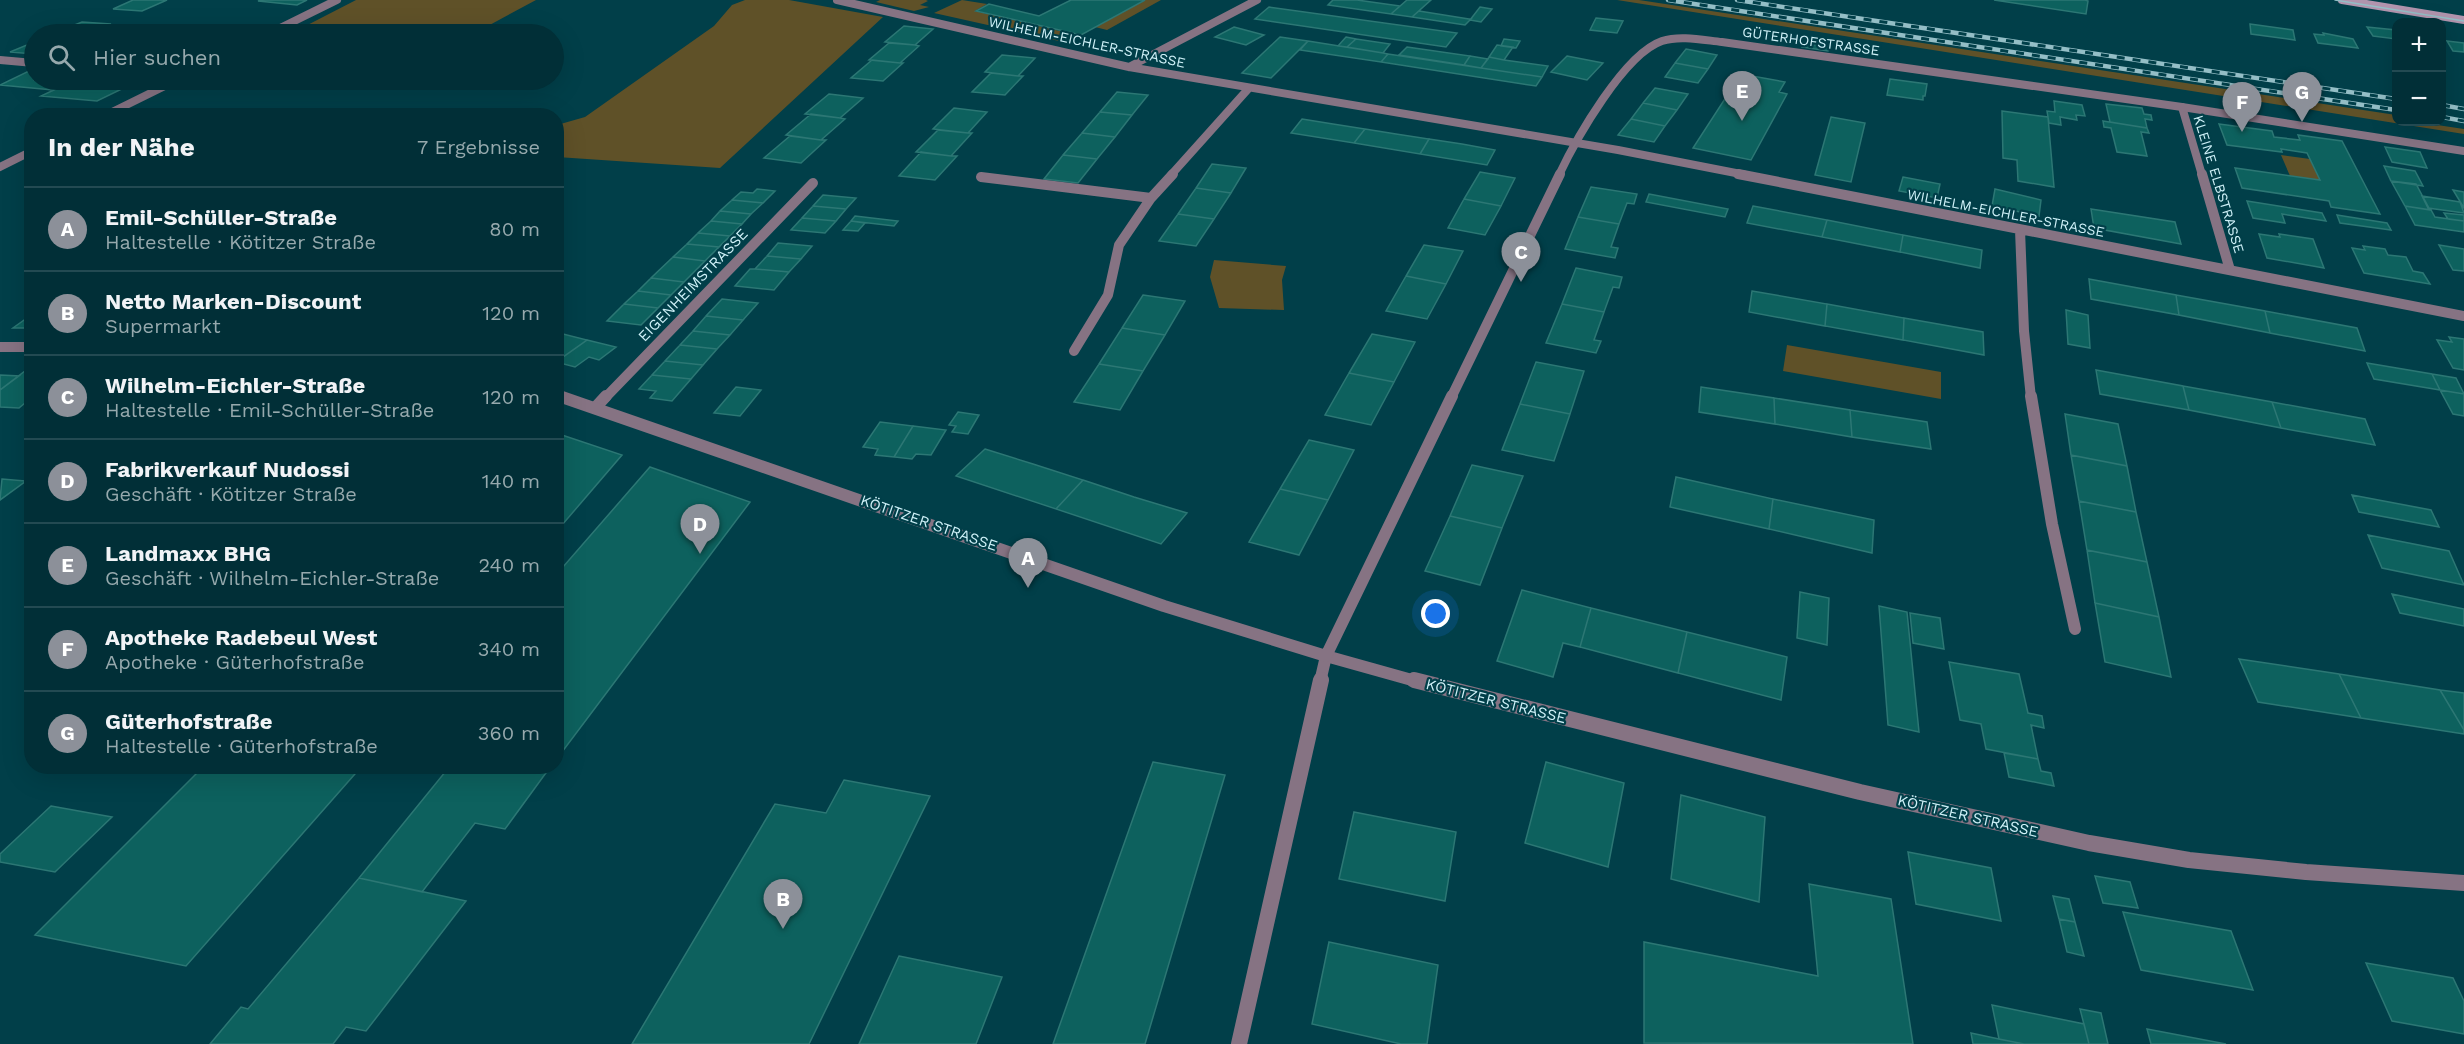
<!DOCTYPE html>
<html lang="de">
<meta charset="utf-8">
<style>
body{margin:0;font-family:"Work Sans",sans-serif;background:#0b373f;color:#f1f3f6}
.controls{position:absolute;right:18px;top:18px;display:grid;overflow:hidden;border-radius:12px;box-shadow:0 6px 24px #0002}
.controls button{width:54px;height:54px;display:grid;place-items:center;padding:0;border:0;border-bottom:2px solid #234a52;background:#012f37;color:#f1f3f6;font:30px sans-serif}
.you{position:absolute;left:1436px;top:614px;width:21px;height:21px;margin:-15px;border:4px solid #fff;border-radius:50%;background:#1a73e8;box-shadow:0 0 0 9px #1a73e833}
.badge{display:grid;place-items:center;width:39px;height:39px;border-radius:50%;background:#8c9099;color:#fff;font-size:20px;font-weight:700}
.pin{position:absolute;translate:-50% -50px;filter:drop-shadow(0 2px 3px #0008)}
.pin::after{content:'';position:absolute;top:32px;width:21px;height:18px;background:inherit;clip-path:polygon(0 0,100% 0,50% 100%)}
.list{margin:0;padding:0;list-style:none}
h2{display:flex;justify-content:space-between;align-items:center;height:78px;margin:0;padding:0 24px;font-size:26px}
h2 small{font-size:20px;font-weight:400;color:#96a9ad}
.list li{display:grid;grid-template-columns:39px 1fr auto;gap:18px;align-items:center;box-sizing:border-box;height:84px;padding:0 24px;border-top:2px solid #234a52}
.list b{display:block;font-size:22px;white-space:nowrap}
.list p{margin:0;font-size:20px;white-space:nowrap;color:#96a9ad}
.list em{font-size:20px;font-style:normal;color:#96a9ad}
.icon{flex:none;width:33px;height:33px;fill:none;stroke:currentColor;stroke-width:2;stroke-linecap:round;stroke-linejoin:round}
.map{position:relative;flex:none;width:2464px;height:1044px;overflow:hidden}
.search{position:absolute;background:#012f37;box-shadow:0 6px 24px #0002;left:24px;top:24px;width:540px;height:66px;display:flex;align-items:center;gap:15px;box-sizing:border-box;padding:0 21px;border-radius:33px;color:#96a9ad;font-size:22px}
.panel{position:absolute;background:#012f37;box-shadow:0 6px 24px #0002;left:24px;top:108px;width:540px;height:666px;border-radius:24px}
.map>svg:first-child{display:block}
.green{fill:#5f5128}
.building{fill:#0d615e;stroke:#2c7774;stroke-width:1.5}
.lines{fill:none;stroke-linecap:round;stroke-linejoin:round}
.minor-far3{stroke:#867383;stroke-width:8}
.minor-far2{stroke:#867383;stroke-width:10}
.minor-far1{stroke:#867383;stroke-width:12}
.minor{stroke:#867383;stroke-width:16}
.tertiary-far2{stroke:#867383;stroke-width:8}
.tertiary-far1{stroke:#867383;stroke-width:10}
.tertiary{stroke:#867383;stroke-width:12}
.secondary{stroke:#b194ad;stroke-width:8}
.tram{stroke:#94bec6;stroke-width:1.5}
.rail-casing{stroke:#94bec6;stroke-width:4.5}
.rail{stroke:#013f49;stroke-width:3;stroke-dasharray:8;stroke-linecap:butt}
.labels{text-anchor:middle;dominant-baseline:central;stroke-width:4.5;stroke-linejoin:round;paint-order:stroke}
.far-street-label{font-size:14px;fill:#d0f2f9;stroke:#013f49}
.street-label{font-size:15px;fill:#d0f2f9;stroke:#013f49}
</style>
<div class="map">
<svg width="2464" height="1044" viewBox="0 0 2464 1044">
<rect width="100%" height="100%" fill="#013f49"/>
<path class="green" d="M356,0H536L473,34H290Z
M745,0H789L883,17L720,168L557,157V125L585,117L714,26L732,5Z
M880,0H926L928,1L920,5L929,7L914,11L876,2Z
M962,0L987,4L975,11L1072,34L1059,41L934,13Z
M1145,0H1161L1107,30L1095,27Z
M1617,0H1639L2396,115V122H2417L2464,129V134Z
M208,80H396L326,88Z
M2281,155L2310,159L2320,180L2290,176Z
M1214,260L1286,266L1282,280L1284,310L1219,308L1210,277Z
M1787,345L1941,372V399L1783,371Z"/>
<path class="building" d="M133,0H167L142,11L113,9Z
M261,0H307L297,5L258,1Z
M1071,0H1145L1081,35L976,11L989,4L1039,16Z
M1333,0H1357L1400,6L1391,14L1328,5Z
M1407,0H1431L1412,17L1391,14Z
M1994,0H2085L2088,1L2086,14Z
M1269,7L1457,33L1446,47L1255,19Z
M1480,7L1492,9L1481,22L1470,20Z
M1419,11L1469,19H1471L1465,25L1412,17Z
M1596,18L1623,21L1617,33L1590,30Z
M82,22L111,24L88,34H52Z
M2250,24L2293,30L2295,40L2251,34Z
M904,26L933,29L915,45L885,42Z
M1234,27L1264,35L1246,45L1215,37Z
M2367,27L2396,30V39L2373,36Z
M150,29L171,31L191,33L138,34Z
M2323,33L2353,39L2358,48L2318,43L2314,34L2324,35Z
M1280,37L1308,41L1271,78L1242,73Z
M1346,37L1356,39L1347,47L1338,46Z
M1356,39L1390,44L1383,53L1347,47Z
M1504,39L1520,41L1516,48L1501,46Z
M1308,41L1383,53L1388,54L1381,62L1300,50Z
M2447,41L2464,43V52L2453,51Z
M34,42V54L10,52Z
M889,43L915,45L919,46L900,63L869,60Z
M1804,43L1830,47L1828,51L1802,47Z
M1497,45L1513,47L1504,60L1489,57Z
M1407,47L1470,56L1464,65L1399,55Z
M1686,49L1717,55L1708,69L1675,63Z
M1388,54L1481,68L1542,77L1536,86L1381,62Z
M1002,55L1035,58L1018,76L985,72Z
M1470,56L1488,59L1481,68L1464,65Z
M1567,56L1603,63L1587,80L1551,72Z
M1489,57L1504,60L1548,66L1542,77L1481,68Z
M872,60L900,63H903L883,81L851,78Z
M1675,63L1708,69L1698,83L1665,77Z
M31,70L34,71V80H76L53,90L0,85Z
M991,73L1018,76H1023L1005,95L972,92Z
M1741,74L1785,82L1779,92L1787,94L1751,160L1693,148Z
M1890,79L1927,84L1925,96H1923V100L1887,95Z
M73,81L101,83L128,86L97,101L41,96Z
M1655,88L1688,94L1677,110L1643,103Z
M1117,92L1148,95L1132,115L1100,112Z
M829,94L863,98L840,118L805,114Z
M2054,101L2082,105L2085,116L2076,115L2077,120L2060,117L2061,125L2049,123L2047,111L2055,112Z
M1643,103L1677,110L1665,126L1631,119Z
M2106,104L2142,108L2144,114L2151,115L2152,120L2145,119L2147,128L2110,122Z
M954,108L987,112L968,133L933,129Z
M2002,111L2048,117L2054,187L2018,181L2017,160L2003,158Z
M1100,112L1132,115L1115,137L1082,133Z
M811,114L840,118L845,119L821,140L786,135Z
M1831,117L1865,123L1851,182L1815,175Z
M1302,119L1333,124L1365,129L1354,143L1291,133Z
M1631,119L1665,126L1654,142L1618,135Z
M2103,121L2147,128L2149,133L2141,132L2147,156L2117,152L2111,128L2104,127Z
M2219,124L2272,131L2274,137L2300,140L2298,135L2342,141L2380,214L2331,207L2329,201L2242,188L2235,168L2320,180L2307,153L2281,149L2282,152L2227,145Z
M1365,129L1396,134L1429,139L1420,154L1354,143Z
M938,130L968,133H972L951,156L916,152Z
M1082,133L1115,137L1097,159L1063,155Z
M790,136L821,140H826L801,163L764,158Z
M1429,139L1462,144L1495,150L1487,165L1420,154Z
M2385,147L2420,152L2427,168L2392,162Z
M921,152L951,156H957L935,180L899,176Z
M1063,155L1097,159L1078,183L1044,179Z
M1212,164L1246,168L1231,193L1196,188Z
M2384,166L2415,171L2423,186L2391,181Z
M1480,172L1515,178L1501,206L1464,199Z
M1903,177L1940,184L1937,198L1899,191Z
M2391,181L2416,184L2430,210L2405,206Z
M1591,187L1637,194L1634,204L1627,203L1619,224L1578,217Z
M1196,188L1231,193L1214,219L1178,214Z
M757,189L775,191L763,203L732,200L741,192L753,193Z
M1995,189L2041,200L2039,216L1992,206Z
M2453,190L2464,192V208Z
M1649,194L1728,209L1725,217L1646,202Z
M823,195L856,198L846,209L813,206Z
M2422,196L2460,202L2464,213L2428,208Z
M1464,199L1501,206L1485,235L1448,228Z
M732,200L763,203L751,214L720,211Z
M2247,201L2322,213L2326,221L2282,214L2285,223L2253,218Z
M813,206L846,209L836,221L802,218Z
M1753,206L1827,220L1822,237L1747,223Z
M2405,206L2431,210L2435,217L2464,221V232L2415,225Z
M2091,209L2175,222L2181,244L2094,228Z
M720,211L751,214L742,224L711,221Z
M2444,213L2464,215V221L2448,219Z
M1178,214L1214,219L1196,246L1159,241Z
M2337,215L2387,223L2391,230L2340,223Z
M855,216L898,221L894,226L851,221Z
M1578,217L1619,224L1611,247L1618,248L1615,258L1565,249Z
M802,218L836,221L825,233L791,230Z
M1827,220L1903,235L1900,252L1822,237Z
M711,221L742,224L730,236L698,233Z
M851,221L865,223L858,231L843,230Z
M698,233L730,236L719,247L687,244Z
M2259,234L2280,237L2279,234L2313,239L2324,268L2267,258Z
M1903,235L1982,250L1980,268L1900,252Z
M778,243L812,246L801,259L767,256Z
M687,244L719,247L705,261L673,257Z
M1424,245L1463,251L1446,284L1406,276Z
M2439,245L2464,249V271L2453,270Z
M2363,246L2385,249L2388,255L2406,257L2413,271L2423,273L2430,284L2364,273L2352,248L2365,250Z
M767,256L801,259L789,272L755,269Z
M673,257L705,261L684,282L651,278Z
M1576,268L1622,277L1619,288L1613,287L1604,312L1562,304Z
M750,269H755L789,272L774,290L735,286Z
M1406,276L1446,284L1427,319L1386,311Z
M651,278L684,282L671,295L638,291Z
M2089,279L2176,295L2179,315L2091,299Z
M638,291L671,295L658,308L624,304Z
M1752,291L1827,304L1825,326L1749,312Z
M1143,295L1185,301L1165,335L1122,328Z
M2176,295L2265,311L2270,333L2179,315Z
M722,299L758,303L743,320L706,316Z
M624,304L658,308L641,325L607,321Z
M1562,304L1604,312L1594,340L1601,341L1596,353L1546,343Z
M1827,304L1904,318L1903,340L1825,326Z
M2066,310L2088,315L2090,348L2068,344Z
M2265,311L2357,328L2365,351L2270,333Z
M706,316L743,320L730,335L693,331Z
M27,318H32V328H13Z
M1904,318L1983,332L1984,355L1903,340Z
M1122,328L1165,335L1143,371L1099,364Z
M693,331L730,335L717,349L680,345Z
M559,333L587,340L556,362V335Z
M1372,334L1415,342L1394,382L1349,373Z
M2449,337L2464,339V370L2453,368L2437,340L2452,342Z
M587,340L616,347L599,360L589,357L575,367L556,362Z
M680,345L717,349L703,365L665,361Z
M665,361L703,365L691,379L652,375Z
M1536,362L1584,371L1570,414L1520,404Z
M2367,363L2432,374L2440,390L2374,379Z
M1099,364L1143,371L1120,410L1074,402Z
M2096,370L2183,386L2189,410L2100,394Z
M25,371H32V403H25L19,408L0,407V390Z
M1349,373L1394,382L1371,425L1325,415Z
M2432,374L2456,378L2464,394L2440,390Z
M0,375L19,376L0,390Z
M652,375L691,379L672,401L650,398L656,391L639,389Z
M2183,386L2272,402L2281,428L2189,410Z
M736,387L761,390L740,416L714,413Z
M1701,387L1774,398L1775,424L1699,412Z
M2440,390L2464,394V416L2453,414Z
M1774,398L1850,410L1852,437L1775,424Z
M2272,402L2365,419L2375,445L2281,428Z
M1520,404L1570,414L1554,461L1502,450Z
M1850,410L1927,422L1931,449L1852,437Z
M958,412L979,415L968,434L952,432L956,426L949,425Z
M2065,414L2118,424L2127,466L2071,455Z
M880,422L913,426L894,457L875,455L878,449L863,447Z
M913,426L946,430L931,455L916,454L912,459L894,457Z
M556,433L622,455L556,532Z
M1309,440L1354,450L1328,500L1280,489Z
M985,449L1033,464L1083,480L1056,509L956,476Z
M2071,455L2127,466L2136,512L2079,501Z
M1472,465L1523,476L1502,528L1450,516Z
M650,467L750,502L556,760V575Z
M1676,477L1773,499L1769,529L1670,507Z
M2,479L26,481L0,500Z
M1083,480L1134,497L1187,513L1161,544L1056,509Z
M1280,489L1328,500L1299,555L1249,542Z
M2352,495L2431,510L2439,527L2359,512Z
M1773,499L1874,520L1872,553L1769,529Z
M2079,501L2136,512L2147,562L2087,550Z
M1450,516L1502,528L1480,585L1425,571Z
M2368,535L2449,551L2464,585L2382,568Z
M2087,550L2147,562L2159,617L2095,603Z
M1522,590L1591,608L1580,647L1563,643L1553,677L1497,661Z
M1800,592L1829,598L1827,645L1797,638Z
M2392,594L2464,609V626L2400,613Z
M2095,603L2159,617L2171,677L2105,662Z
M1879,606L1907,612L1919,732L1888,725Z
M1591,608L1687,632L1678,673L1580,647Z
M1910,613L1940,618L1944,649L1913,643Z
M1687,632L1787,657L1781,700L1678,673Z
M2239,659L2339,674L2361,718L2258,702Z
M1949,662L2019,674L2028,713L2042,716L2044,728L2031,725L2038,759L1986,749L1981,724L1960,720Z
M2339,674L2440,690L2464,730V734L2361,718Z
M2440,690L2464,693V730Z
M2004,753L2038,759L2041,771L2051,773L2054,786L2009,777Z
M1153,762L1225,775L1145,1044H1053Z
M1546,762L1624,783L1608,867L1525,843Z
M204,766H362L186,966L35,935Z
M450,766H551L505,829L475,823L422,892L359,878Z
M844,780L930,796L809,1044H632L775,804L826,813Z
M1681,795L1765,817L1759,902L1671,879Z
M51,806L112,817L55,872L0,862V854Z
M1354,812L1456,832L1445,901L1339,879Z
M1908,852L1991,868L2001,921L1916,904Z
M2095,876L2130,882L2138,908L2103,903Z
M359,878L466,901L366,1031L346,1027L333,1044H210L241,1007L248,1009Z
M1809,884L1891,899L1913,1044L1644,1043V942L1818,976Z
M2053,896L2069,899L2075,922L2059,919Z
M2123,912L2231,931L2253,990L2141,970Z
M2059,919L2075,922L2084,956L2067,952Z
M1329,942L1438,965L1427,1044H1401L1312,1024Z
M899,956L1002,977L976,1044H859Z
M2366,963L2453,978L2464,1001V1034L2392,1021Z
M1992,1005L2084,1024L2089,1044H2024L1999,1039Z
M2080,1009L2101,1013L2108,1044H2089Z
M2147,1029L2226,1044H2151Z
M1971,1033L1999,1039L2024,1044H1973Z"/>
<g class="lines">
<path class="minor-far3" d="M837,0L1129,67L1618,150L1746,175
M268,34L337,0
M0,60L34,63
M1129,67L1257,0
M2182,107L2202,175
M104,116L177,80
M0,167L32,151
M1171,175L1249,88"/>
<path class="minor-far2" d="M1738,174L2464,316
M2202,174L2230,270
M981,177L1151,198
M2020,230L2024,331L2031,398
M1074,351L1108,295L1119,245L1151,198L1173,174
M605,398L813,183"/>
<path class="minor-far1" d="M2031,396L2052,524L2075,629
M595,408L606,396
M1320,682L1326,656L1419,682"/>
<path class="minor" d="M1414,680L1860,792L2089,843L2189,860L2306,872L2464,883
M1239,1044L1321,680"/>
<path class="tertiary-far2" d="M1559,175C1576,139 1624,54 1662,41C1680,35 1703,40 1722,42L2182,107L2464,151"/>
<path class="tertiary-far1" d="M0,347H32
M556,395L564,398
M1451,398L1560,174"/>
<path class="tertiary" d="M559,396L1164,606L1326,656L1452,396"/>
<path class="secondary" d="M2342,0L2464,20"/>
<path class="tram" d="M2335,0L2464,21"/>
<defs>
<path id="rail" d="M1668,0L2396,110
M1737,0L2396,99
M2442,105L2464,109
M2442,117L2464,121"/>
</defs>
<use href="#rail" class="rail-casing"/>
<use href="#rail" class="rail"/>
</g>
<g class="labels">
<g class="far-street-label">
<text transform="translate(1811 41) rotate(8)">GÜTERHOFSTRASSE</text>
<text transform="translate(1087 42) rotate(12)">WILHELM-EICHLER-STRASSE</text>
<text transform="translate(2219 184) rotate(73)">KLEINE ELBSTRASSE</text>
<text transform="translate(2006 213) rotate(11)">WILHELM-EICHLER-STRASSE</text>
</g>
<g class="street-label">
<text transform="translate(693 285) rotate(-46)">EIGENHEIMSTRASSE</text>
<text transform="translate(929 523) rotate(19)">KÖTITZER STRASSE</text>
<text transform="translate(1496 701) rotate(14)">KÖTITZER STRASSE</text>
<text transform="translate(1968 816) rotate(13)">KÖTITZER STRASSE</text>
</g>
</g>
</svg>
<div class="controls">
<button>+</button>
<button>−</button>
</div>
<div class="you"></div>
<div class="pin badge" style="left:1028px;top:588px">A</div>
<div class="pin badge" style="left:783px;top:929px">B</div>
<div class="pin badge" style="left:1521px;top:282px">C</div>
<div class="pin badge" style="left:700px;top:554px">D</div>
<div class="pin badge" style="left:1742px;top:121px">E</div>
<div class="pin badge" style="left:2242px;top:132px">F</div>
<div class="pin badge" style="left:2302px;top:122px">G</div>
<div class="search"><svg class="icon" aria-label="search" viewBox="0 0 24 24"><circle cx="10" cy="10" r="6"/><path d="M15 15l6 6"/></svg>Hier suchen</div>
<section class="panel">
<h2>In der Nähe<small>7 Ergebnisse</small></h2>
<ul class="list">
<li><span class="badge">A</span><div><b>Emil-Schüller-Straße</b><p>Haltestelle · Kötitzer Straße</p></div><em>80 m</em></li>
<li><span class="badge">B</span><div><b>Netto Marken-Discount</b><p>Supermarkt</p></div><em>120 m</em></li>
<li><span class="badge">C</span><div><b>Wilhelm-Eichler-Straße</b><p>Haltestelle · Emil-Schüller-Straße</p></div><em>120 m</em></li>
<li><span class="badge">D</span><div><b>Fabrikverkauf Nudossi</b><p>Geschäft · Kötitzer Straße</p></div><em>140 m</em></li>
<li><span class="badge">E</span><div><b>Landmaxx BHG</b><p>Geschäft · Wilhelm-Eichler-Straße</p></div><em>240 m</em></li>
<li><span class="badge">F</span><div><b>Apotheke Radebeul West</b><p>Apotheke · Güterhofstraße</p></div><em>340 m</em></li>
<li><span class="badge">G</span><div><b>Güterhofstraße</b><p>Haltestelle · Güterhofstraße</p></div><em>360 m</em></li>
</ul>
</section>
</div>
